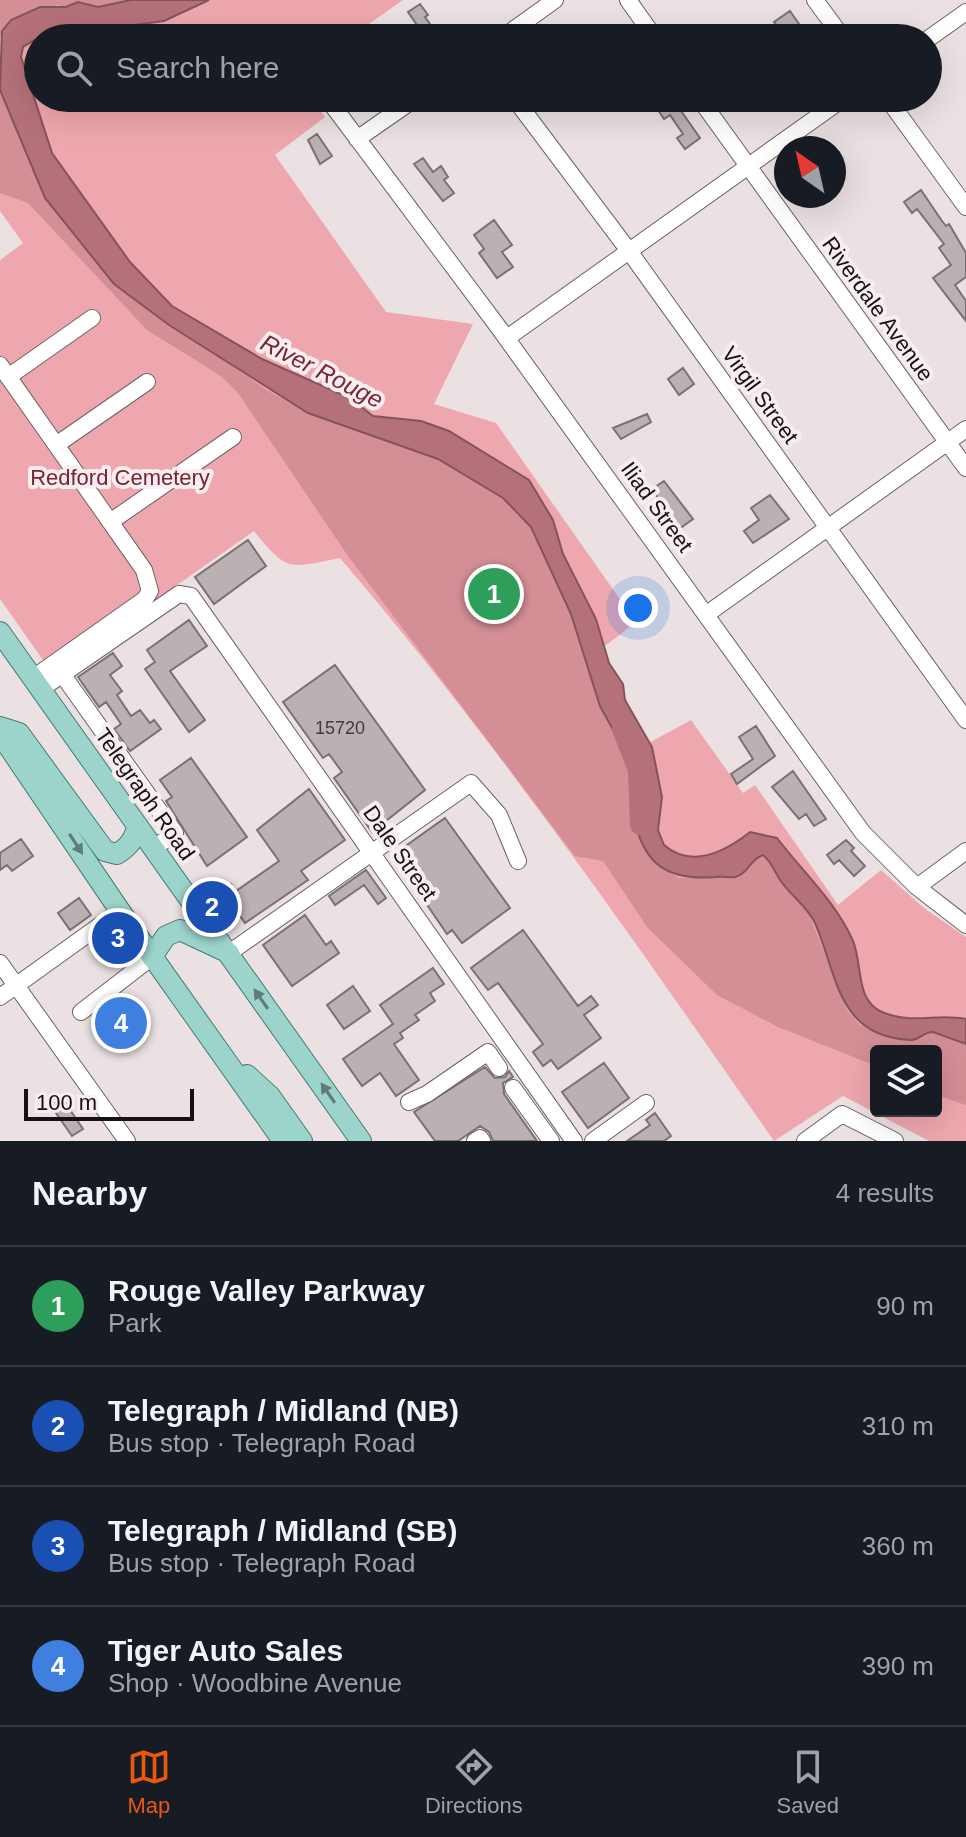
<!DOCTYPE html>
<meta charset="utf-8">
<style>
body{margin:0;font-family:Helvetica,sans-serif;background:#20242c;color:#f1f3f6}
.controls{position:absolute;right:24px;bottom:24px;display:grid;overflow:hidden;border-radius:8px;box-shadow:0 8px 32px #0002}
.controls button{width:72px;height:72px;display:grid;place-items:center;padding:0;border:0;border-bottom:2px solid #363941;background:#171b24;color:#f1f3f6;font:40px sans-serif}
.compass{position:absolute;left:774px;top:136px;width:72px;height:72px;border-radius:50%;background:#171b24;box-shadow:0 8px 32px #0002;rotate:326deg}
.scale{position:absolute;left:24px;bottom:20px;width:170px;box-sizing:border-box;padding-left:8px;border:4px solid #161212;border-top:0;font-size:22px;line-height:28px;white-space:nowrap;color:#161212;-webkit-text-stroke:6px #f9eeef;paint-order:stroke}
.you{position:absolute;left:638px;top:608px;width:28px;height:28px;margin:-20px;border:6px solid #fff;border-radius:50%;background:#1a73e8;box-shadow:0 0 0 12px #1a73e833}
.badge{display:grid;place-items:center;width:52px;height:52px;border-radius:50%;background:#ea580c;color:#fff;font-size:26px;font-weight:700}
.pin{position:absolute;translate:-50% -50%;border:4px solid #fff;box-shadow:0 2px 8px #0006}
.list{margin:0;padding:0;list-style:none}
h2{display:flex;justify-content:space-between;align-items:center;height:104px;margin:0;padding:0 32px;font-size:34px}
h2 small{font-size:26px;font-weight:400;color:#9ea1a6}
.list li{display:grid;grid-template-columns:52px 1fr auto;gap:24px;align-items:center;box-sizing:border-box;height:120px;padding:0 32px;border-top:2px solid #363941}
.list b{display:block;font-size:30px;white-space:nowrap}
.list p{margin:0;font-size:26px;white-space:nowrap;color:#9ea1a6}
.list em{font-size:26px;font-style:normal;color:#9ea1a6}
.icon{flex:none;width:44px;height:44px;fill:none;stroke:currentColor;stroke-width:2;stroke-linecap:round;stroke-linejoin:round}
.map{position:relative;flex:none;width:966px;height:1141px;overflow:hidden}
.search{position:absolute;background:#171b24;box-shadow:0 8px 32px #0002;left:24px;right:24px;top:24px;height:88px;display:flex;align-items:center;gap:20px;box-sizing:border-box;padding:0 28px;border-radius:44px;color:#9ea1a6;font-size:30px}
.sheet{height:584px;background:#171b24}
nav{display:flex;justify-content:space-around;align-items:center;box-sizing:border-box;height:112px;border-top:2px solid #363941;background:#171b24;font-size:22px;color:#9ea1a6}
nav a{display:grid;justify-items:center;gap:4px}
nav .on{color:#ea580c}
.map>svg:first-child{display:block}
.green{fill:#eea7ae;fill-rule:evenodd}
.forest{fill:#d48e96}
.water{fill:#b57179;stroke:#85545a;stroke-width:2}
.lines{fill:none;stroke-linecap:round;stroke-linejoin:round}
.river{stroke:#b57179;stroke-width:20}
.building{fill:#bcb1b2;stroke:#7a7172;stroke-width:2}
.minor-casing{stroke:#6c6364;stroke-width:18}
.major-casing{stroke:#427d72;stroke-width:22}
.minor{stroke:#fff;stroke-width:16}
.major{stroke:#9cd3ca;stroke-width:20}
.oneway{fill:#607c77}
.labels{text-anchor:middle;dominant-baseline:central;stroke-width:8;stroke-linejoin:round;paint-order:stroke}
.number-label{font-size:18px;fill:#403a3a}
.street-label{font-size:22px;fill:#161212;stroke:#f9eeef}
.park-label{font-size:22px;fill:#772435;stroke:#f9eeef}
.water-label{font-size:24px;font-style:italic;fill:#782536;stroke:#f9eeef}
</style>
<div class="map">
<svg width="966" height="1141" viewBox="0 0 966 1141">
<rect width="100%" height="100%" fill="#ebe1e2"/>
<path class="green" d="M0,0H403L349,38H38V98H311L325,117L275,155L386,312L473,324L434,404L496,423L636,622L582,664L623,757L691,720L743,793L755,785L838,905L881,870L924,908L966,937V1141H929L843,1096L774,1141C635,942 498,743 340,558C288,568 288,573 254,531L52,673L0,599V260L23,243L0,211ZM876,1051H936V1111H876Z"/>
<path class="forest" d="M0,0H131L98,7L79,2L66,7L56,5L0,36Z
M0,89L45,198L114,284L268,391L307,412L438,459L503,498L531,527L571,614L600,706L632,758L637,786L634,815L644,849L661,867L679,878L723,876L746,870L751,860L763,855L807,909L847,1010L860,1025L919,1038L933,1032L966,1044V1105L936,1095V1051H876V1066L778,1027L717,995L647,927L603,861L575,856L348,556L238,393L221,376L147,330L28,203L0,193Z"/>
<path class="water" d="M131,0H209L164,21L38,38L23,47L21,57L52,153L130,262L172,306L262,359L350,398L373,416L421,421L449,431L529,480L553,520L563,554L596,619L609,663L623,684L625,700L652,747L662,797L658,830L664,845C692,869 726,851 750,832L777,838C802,871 837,903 853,941C863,965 855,1000 882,1012C913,1025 936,1013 966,1019V1044L933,1032C923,1032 920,1040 911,1040C837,1037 838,976 815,923C807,906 791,896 780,880C774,871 772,862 763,855C750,859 748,874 735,877C730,878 722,876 716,877C667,881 642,864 634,815L644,794L639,761L617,737L600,706L571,614L531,527L503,498L438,459L308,413L169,325L114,284L45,198L0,90L2,31L11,20L40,7H66L78,2L98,7Z"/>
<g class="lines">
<path class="river" d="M622,729L638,770L640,825"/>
</g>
<path class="building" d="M420,4L428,15L425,17L440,38H426L408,12Z
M790,11L806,34L808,38H785L774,22Z
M650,98H672L700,138L685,149L677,138L683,134L670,115L664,119Z
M317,134L332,156L320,164L308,140Z
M423,158L433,172L441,166L448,177L444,180L454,193L443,201L414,164Z
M921,190L942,221L946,226L949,224L966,253V277L955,285L966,301V321L933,278L951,265L939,248L944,244L917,209L912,213L904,202Z
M494,220L512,245L502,252L513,267L497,278L479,253L484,249L474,235Z
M683,368L694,384L679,395L668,379Z
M647,414L651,422L621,439L613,428Z
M664,481L693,519L679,529L652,489Z
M770,495L789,519L753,543L744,531L759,520L751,508Z
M248,540L266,566L214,604L195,577Z
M189,620L207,646L170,671L205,720L189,732L145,669L155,662L147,650Z
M113,653L122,666L110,675L122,691L117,695L131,716L140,710L150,723L154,720L161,729L130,751L114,729L121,724L106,702L99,707L78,677Z
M335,665L425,790L372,832L334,778L342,772L329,754L323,758L283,702Z
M756,726L775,756L737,784L731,774L753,759L739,737Z
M191,758L247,837L207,866L166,801L172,797L160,780Z
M793,771L826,819L814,826L806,814L799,819L772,787Z
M309,789L345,840L301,871L308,880L245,923L222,890L231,884L236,891L279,861L257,830Z
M445,818L510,908L462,943L452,930L447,934L421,896L430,889L414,868L406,874L393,855Z
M21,839L33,856L12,871L7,865L0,870V853Z
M846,840L854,848L851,851L865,866L854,876L839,860L834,864L827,855Z
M366,870L386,898L378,904L364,885L335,905L329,896Z
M79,898L91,915L70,930L58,913Z
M305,915L326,945L331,941L339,953L292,986L263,945Z
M523,930L578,1006L591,996L598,1005L584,1015L601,1038L558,1069L551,1060L543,1066L533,1052L543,1044L498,983L488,990L471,968Z
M433,968L444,984L430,993L435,1001L415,1015L419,1020L400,1033L403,1038L394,1044L419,1080L396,1096L380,1073L362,1086L343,1059L393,1024L380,1005Z
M353,986L370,1011L344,1029L327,1005Z
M129,1003L143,1023L113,1044L99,1024Z
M604,1063L629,1098L588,1128L562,1092Z
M485,1067L495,1078L505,1077L509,1071L513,1077L503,1083L504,1094L537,1141H493L489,1132L480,1126L458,1141H435L414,1112Z
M62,1098L83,1129L72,1136L51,1106Z
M655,1113L671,1136L664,1141H627L650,1125L646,1120Z"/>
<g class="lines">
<defs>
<path id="minor" d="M628,0L655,38
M815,0L843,38
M502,38L555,0
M928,39L966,12
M327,98L499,328L863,833L917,887L966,925
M514,98L629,251L966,720
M699,98L966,468
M887,98L966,207
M357,139L416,98
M507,338L844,98
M0,365L144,570L150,591L145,599L33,678
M8,377L92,318
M56,445L147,382
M110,522L233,437
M707,614L966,429
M62,674L175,833L154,848
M41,689L179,594L191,596L574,1141
M917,887L966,851
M229,953L471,783L499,815L518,861
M0,963L127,1141
M0,997L120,911
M81,1012L152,957
M513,1088L551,1141
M409,1102L427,1094L488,1052L499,1068
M475,1141L480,1138L482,1141
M593,1141L646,1103
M805,1141L842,1114L895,1141"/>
<path id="major" d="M0,632L361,1141
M0,727L19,733L105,851L117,854C130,846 133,840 138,826
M0,734L120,911L283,1141
M152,957L166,936L180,930L229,953
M247,1075L270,1096L302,1141"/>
</defs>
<use href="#minor" class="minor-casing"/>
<use href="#major" class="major-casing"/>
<use href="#minor" class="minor"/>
<use href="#major" class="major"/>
</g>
<defs><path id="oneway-solid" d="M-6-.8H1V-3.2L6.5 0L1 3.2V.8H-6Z" transform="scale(2)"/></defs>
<g class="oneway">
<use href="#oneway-solid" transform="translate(76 844) rotate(57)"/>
<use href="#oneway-solid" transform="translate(261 999) rotate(-125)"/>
<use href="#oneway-solid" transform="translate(328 1093) rotate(-125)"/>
</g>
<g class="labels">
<g class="number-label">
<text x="340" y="728">15720</text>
</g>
<g class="street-label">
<text transform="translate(878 309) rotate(54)">Riverdale Avenue</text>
<text transform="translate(760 395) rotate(54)">Virgil Street</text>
<text transform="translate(657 507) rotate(54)">Iliad Street</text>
<text transform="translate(145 794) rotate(55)">Telegraph Road</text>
<text transform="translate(400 853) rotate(55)">Dale Street</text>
</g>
<g class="park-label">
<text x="120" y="477">Redford Cemetery</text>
</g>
<g class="water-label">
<text transform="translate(322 371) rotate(27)">River Rouge</text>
</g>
</g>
</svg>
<div class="controls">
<button><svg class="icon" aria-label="layers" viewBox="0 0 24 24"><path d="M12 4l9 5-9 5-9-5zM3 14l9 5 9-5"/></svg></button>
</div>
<svg class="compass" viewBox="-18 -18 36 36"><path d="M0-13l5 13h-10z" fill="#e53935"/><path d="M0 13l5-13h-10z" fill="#9ea1a6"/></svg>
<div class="scale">100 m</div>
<div class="you"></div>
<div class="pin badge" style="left:494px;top:594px;background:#2e9e5b">1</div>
<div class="pin badge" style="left:212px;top:907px;background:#1a4fb4">2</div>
<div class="pin badge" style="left:118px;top:938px;background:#1a4fb4">3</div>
<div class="pin badge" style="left:121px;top:1023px;background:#3f7fe0">4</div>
<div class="search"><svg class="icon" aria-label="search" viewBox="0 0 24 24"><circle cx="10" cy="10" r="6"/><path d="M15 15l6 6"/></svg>Search here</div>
</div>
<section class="sheet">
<h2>Nearby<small>4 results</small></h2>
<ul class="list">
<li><span class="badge" style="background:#2e9e5b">1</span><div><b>Rouge Valley Parkway</b><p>Park</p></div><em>90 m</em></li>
<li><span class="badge" style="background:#1a4fb4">2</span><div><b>Telegraph / Midland (NB)</b><p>Bus stop · Telegraph Road</p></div><em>310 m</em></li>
<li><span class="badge" style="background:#1a4fb4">3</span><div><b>Telegraph / Midland (SB)</b><p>Bus stop · Telegraph Road</p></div><em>360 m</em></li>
<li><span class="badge" style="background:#3f7fe0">4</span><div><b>Tiger Auto Sales</b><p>Shop · Woodbine Avenue</p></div><em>390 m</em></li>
</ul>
</section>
<nav>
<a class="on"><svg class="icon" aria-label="map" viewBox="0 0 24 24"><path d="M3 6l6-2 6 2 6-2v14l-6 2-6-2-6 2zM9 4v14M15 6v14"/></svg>Map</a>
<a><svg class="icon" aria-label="directions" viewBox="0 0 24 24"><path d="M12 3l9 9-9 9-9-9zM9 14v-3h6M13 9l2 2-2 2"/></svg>Directions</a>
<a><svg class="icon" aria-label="saved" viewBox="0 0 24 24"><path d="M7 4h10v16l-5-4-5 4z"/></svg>Saved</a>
</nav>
